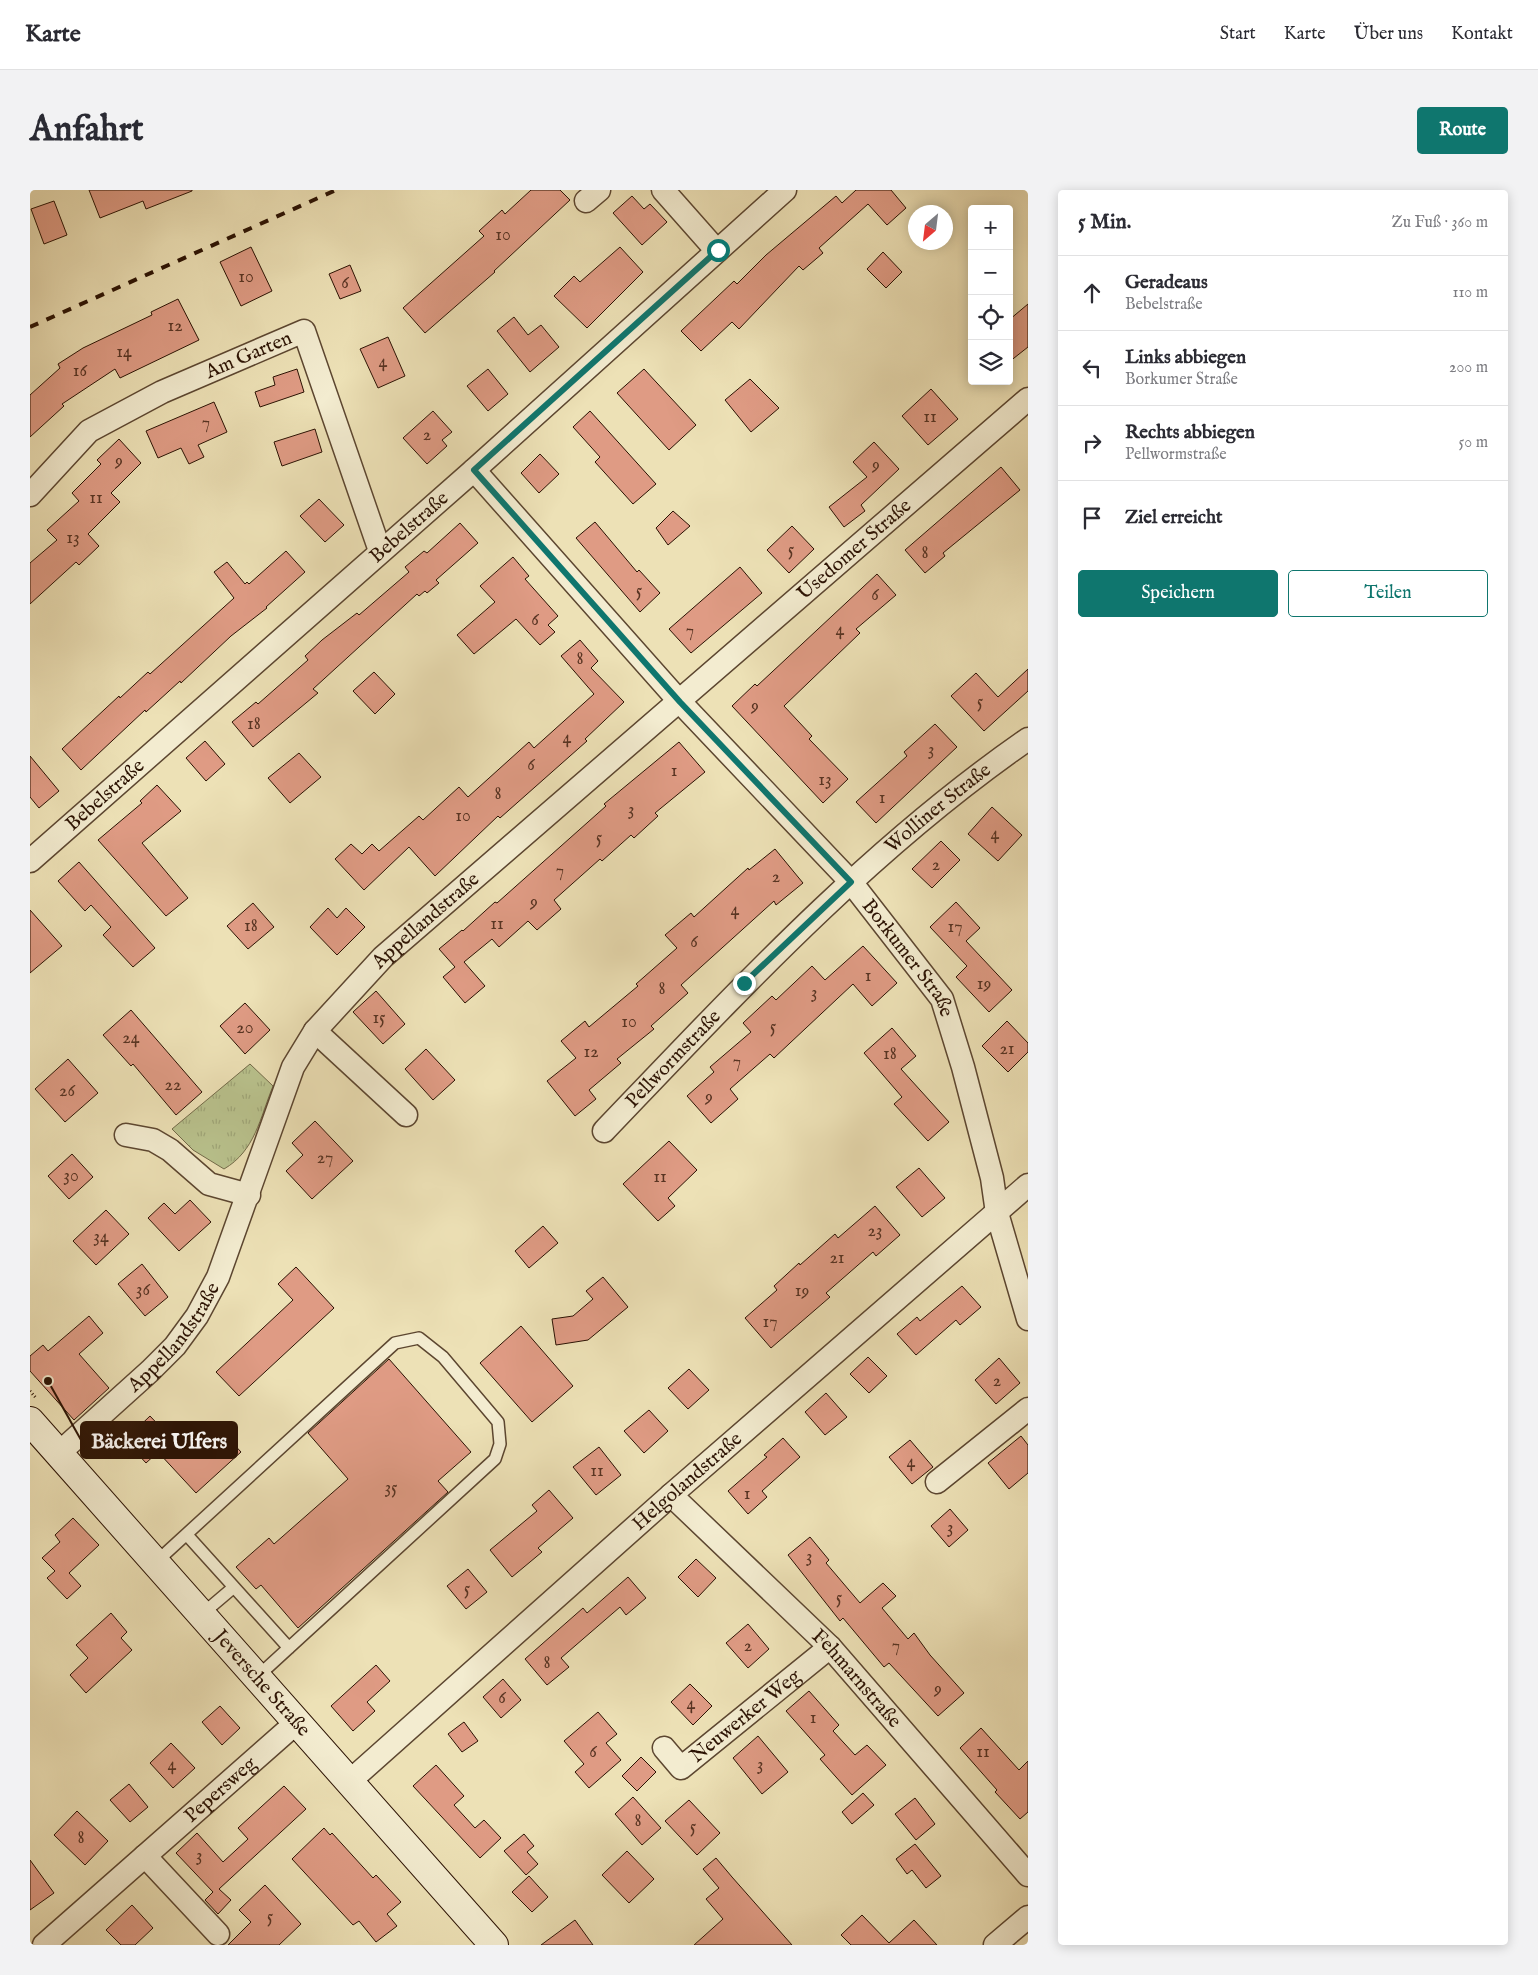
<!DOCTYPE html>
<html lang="de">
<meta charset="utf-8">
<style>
body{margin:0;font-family:"IM FELL English",serif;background:#f2f2f3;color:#2b2b33}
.controls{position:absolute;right:15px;top:15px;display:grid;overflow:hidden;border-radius:5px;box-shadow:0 2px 12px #0003}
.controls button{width:45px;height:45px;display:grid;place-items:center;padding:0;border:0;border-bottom:1px solid #e1e1e2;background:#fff;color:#2b2b33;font:25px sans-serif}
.compass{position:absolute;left:878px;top:15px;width:45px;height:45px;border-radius:50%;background:#fff;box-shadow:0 2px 12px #0003;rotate:208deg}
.stop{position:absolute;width:15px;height:15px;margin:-11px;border:4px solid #0f766e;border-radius:50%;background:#fff}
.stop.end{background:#0f766e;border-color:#fff;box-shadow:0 1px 5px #0008}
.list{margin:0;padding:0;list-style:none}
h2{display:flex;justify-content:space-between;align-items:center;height:65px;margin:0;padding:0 20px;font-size:21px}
h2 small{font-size:16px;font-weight:400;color:#7c7c81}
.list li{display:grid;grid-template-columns:32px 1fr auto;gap:15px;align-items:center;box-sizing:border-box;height:75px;padding:0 20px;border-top:1px solid #e1e1e2}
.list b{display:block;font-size:19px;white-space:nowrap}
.list p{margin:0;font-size:16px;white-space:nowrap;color:#7c7c81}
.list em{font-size:16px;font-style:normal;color:#7c7c81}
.actions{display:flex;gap:10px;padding:15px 20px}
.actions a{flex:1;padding:11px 0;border:1px solid #0f766e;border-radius:5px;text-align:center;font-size:18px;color:#0f766e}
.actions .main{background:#0f766e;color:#fff}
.icon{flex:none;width:28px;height:28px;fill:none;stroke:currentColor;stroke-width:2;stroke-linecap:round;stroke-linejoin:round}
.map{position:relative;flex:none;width:998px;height:1755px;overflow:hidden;border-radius:5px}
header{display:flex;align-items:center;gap:30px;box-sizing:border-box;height:70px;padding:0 25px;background:#fff;border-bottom:1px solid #e1e1e2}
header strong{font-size:24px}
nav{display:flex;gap:28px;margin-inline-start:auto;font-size:18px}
.intro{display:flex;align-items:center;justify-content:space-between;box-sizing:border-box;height:120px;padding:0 30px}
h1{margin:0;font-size:35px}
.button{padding:12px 22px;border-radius:5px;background:#0f766e;color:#fff;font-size:18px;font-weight:700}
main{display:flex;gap:30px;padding:0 30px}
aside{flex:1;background:#fff;border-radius:5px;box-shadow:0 2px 12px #0003}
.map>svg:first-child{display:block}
.park{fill:url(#park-tufts);stroke:#726a48}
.building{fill:#df9b84;stroke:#2b1203}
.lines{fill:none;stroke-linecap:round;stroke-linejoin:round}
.lane-casing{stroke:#5c4630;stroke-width:14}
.street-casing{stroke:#5c4630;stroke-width:25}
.secondary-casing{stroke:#2b1203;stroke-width:30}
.path{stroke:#2b1203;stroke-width:3;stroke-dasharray:1 2.5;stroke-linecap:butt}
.lane{stroke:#f3ecd0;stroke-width:11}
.street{stroke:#f3ecd0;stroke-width:22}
.secondary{stroke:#f3ecd0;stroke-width:28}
.rail{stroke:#2b1203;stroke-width:4;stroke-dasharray:9 9;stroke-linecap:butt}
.route{stroke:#0f766e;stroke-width:6}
.labels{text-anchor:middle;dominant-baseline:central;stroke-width:4.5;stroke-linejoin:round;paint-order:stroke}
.number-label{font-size:18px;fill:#583423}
.street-label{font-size:20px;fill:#2b1203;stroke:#f3ecd0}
.leader{fill:none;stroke:#2b1203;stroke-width:2}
.callout-dot{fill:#2b1203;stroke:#f3ecd0;stroke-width:2}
.callout{fill:#2b1203;stroke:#2b1203;stroke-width:2}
.callout-label{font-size:21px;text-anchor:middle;font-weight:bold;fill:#fff}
</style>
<header>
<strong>Karte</strong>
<nav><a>Start</a><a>Karte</a><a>Über uns</a><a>Kontakt</a></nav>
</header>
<div class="intro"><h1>Anfahrt</h1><a class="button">Route</a></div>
<main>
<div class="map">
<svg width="998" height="1755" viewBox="0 0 998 1755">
<defs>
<pattern id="park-tufts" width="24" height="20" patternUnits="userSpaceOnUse" patternTransform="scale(1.25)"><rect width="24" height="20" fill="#b9c28d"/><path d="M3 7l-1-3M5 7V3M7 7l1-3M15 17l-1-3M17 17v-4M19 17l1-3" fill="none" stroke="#9fa678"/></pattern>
</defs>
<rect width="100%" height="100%" fill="#ede1b6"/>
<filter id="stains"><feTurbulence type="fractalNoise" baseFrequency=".004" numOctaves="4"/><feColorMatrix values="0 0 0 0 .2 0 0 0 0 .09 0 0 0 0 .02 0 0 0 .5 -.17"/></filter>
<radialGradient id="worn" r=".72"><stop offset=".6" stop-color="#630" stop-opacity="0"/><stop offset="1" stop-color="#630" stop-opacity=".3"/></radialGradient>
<path class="park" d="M220,874L243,896C230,928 225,961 194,979L163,960L142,939Z"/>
<path class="building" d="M59,0H162V1L116,19L113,11L70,28Z
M501,0H530L540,10L464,81L465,82L395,143L373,118L454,46L449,41L472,20L475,24Z
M826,0H861L876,18L857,35L838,14L789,58L793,63L773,80L769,76L709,139L702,132L671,161L651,141L704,91L707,94L736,65L806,6L812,13Z
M602,6L614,19L620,14L637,32L612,55L583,23Z
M24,11L37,45L14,54L1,19Z
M221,57L242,101L211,116L190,72Z
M590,57L613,82L557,138L524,106L544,86L550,92Z
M853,62L872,82L856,98L837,79Z
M320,75L331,101L310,109L299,84Z
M148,109L169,150L90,188L85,179L32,214L34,216L0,247V205L30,178L28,174L53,158L122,125L121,122Z
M998,114V157L979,172V130Z
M484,127L498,145L511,135L529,157L500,182L467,141Z
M358,147L375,186L348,198L330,159Z
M267,179L274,202L230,217L225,202L245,195L243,187Z
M458,179L478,204L458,221L437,196Z
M614,179L666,235L639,260L587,203Z
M720,189L749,218L721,242L695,210Z
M901,199L928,229L898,255L872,226Z
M184,212L197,242L168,255L174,267L159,274L151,258L128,268L116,241Z
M403,221L422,242L412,250L417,256L397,274L373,248Z
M560,221L626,294L603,314L565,272L570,267L543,237Z
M285,239L292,262L252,276L244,252Z
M89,249L111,273L81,303L90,312L58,344L69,356L49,375L46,372L0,414V373L27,350L17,340L49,311L42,303L71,274L67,270Z
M844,252L869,279L831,315L835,321L814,337L799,317L837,287L823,272Z
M510,264L529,284L509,303L491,283Z
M971,277L990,300L913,363L915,366L895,383L875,360Z
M289,309L314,335L295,352L270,326Z
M643,321L660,336L638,355L626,338Z
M565,332L607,382L609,380L630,403L610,422L546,348Z
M430,333L448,353L406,390L409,393L397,403L395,401L389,406L387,404L283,499L288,503L223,557L202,532L226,512L228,514L278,470L275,466L292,450L327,423L329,425L379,382L375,377L394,361L397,363Z
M762,336L784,359L759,383L737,360Z
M256,361L275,382L236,417L237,418L201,446L151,493L150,491L116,522L115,520L51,580L32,559L89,506L90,508L118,482L120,484L204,408L184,382L197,372L215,394L217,392L219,394Z
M483,367L499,386L495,389L528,426L518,435L525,442L510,455L486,429L444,464L427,445L465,412L450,396Z
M710,377L732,403L661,463L639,439Z
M847,384L866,405L826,439L830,443L754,516L782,546L779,549L818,589L793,613L702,516L725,494L727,496Z
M550,450L568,471L561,478L594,512L555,549L557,551L470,628L468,626L405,686L379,657L334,700L305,669L321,654L332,664L342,654L349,661L389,626L393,630L429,597L438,607L499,552L504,558L564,504L531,466Z
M998,479V501L954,541L921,506L946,483L968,507Z
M344,482L365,504L345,524L323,501Z
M905,534L927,557L846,633L826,612L877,566L874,562Z
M175,551L195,574L176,591L156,568Z
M649,552L675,582L625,623L628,626L604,648L601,645L572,671L570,669L524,710L531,719L507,740L498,731L469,757L462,749L434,772L455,796L435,813L413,787L425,777L409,759L432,740L433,741L465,712L467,713L576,616L574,614Z
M269,563L291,587L260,613L238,588Z
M0,566L29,601L9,618L0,607Z
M127,595L151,621L112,653L158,708L136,726L68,650L112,613L110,611Z
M962,617L992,645L968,671L938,644Z
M911,651L930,670L902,698L882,679Z
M745,659L773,693L746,715L744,711L651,795L658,803L621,836L624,839L587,869L591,873L559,900L566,909L545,926L517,891L546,868L531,851L555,831L559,837L608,796L606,794L647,758L635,745L661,723L664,727L718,678L719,680Z
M49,672L125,758L103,777L73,745L81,737L61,715L55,721L28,691Z
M926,712L950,738L936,751L982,800L959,822L926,787L937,776L900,737Z
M223,713L244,737L218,759L197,736Z
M298,718L307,728L316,718L335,737L307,765L280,737Z
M0,720L32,756L0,783Z
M833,756L867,793L842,816L823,794L744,868L740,864L700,899L708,909L681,933L657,906L684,882L680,877L721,842L713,833L742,806L746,810L782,776L795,790Z
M346,801L375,834L353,854L323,822Z
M215,813L240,840L215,864L190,836Z
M101,820L172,902L146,925L103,874L101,876L73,845Z
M977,831L998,853V862L978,882L952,856Z
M862,838L886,866L871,879L919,932L898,951L864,914L872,907L834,863Z
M396,859L425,890L403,910L375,879Z
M38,869L68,903L35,932L5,899Z
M285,931L323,971L282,1009L256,981L273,965L262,953Z
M639,951L667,980L638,1008L645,1016L628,1031L593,994Z
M42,964L63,987L39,1009L18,986Z
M889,978L915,1008L892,1027L866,997Z
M160,1010L181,1032L149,1061L118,1028L134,1013L145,1024Z
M845,1016L870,1045L846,1066L843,1062L796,1103L800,1107L741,1158L715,1128L747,1100L744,1096L769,1073L770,1075L805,1044L808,1048Z
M76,1020L99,1044L66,1075L43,1051Z
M513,1036L528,1053L499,1078L485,1061Z
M112,1074L138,1107L115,1126L88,1094Z
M266,1077L304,1118L209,1206L186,1182L263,1110L248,1094Z
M573,1087L598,1117L558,1150L526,1155L522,1129L543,1126L563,1109L556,1101Z
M932,1096L951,1117L930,1135L926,1130L886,1165L867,1144L887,1127L890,1131Z
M59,1126L73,1143L49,1164L79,1198L44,1230L0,1181V1166L13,1155L18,1161Z
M491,1136L543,1196L502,1232L450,1173Z
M838,1167L857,1186L839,1203L820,1184Z
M969,1168L990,1193L966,1214L945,1190Z
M359,1169L441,1262L408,1291L418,1302L268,1438L231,1395L226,1399L206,1377L239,1348L244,1354L318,1289L278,1243Z
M659,1179L679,1200L658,1219L638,1198Z
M796,1203L817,1227L795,1245L775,1222Z
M619,1220L638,1241L614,1263L594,1241Z
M120,1226L158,1266L188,1237L211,1262L166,1303L128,1262L116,1273L95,1250Z
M991,1246L998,1255V1283L979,1299L958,1273Z
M753,1248L770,1267L732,1301L737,1307L718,1324L698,1301L737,1267L734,1265Z
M880,1250L903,1277L882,1294L859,1267Z
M569,1257L591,1285L566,1305L543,1277Z
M519,1300L543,1328L508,1358L512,1362L482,1387L460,1360L507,1321L502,1315Z
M920,1319L938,1340L919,1357L901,1336Z
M43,1328L69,1355L39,1383L51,1396L37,1409L17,1388L25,1381L12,1368L30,1352L25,1345Z
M780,1347L799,1370L796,1373L830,1413L853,1393L866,1406L852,1418L878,1449L884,1443L900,1465L934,1503L908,1526L859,1473L854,1477L813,1428L810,1431L758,1365Z
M666,1369L686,1388L668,1407L648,1387Z
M438,1379L457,1402L436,1419L417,1396Z
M598,1387L616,1408L596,1425L590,1417L531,1468L539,1477L517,1495L495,1469L553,1418L557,1423Z
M81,1423L97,1442L91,1448L102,1460L56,1503L40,1485L58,1468L46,1455Z
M718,1434L739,1459L718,1478L696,1453Z
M346,1475L360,1491L337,1512L345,1521L323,1541L301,1516Z
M473,1489L491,1510L471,1528L453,1507Z
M660,1494L682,1516L663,1535L641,1512Z
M779,1501L809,1535L803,1541L825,1565L837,1555L856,1575L822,1605L790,1569L795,1565L756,1521Z
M190,1516L210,1538L192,1555L172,1532Z
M568,1522L587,1544L576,1553L591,1570L559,1598L545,1582L554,1574L534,1551Z
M434,1532L448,1551L432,1562L418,1544Z
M951,1538L989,1580L998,1571V1622L990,1629L965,1602L967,1600L930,1558Z
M728,1546L758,1582L732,1604L703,1568Z
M141,1553L165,1578L143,1598L120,1573Z
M611,1567L626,1582L607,1601L592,1586Z
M406,1575L434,1606L424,1615L445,1638L454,1630L471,1648L450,1668L383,1596Z
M99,1594L118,1617L100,1632L80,1610Z
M254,1596L276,1619L189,1699L201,1710L188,1724L175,1710L183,1702L146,1663L167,1643L193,1672L218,1649L208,1638Z
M833,1603L844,1615L822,1634L812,1622Z
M603,1607L631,1638L612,1655L585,1624Z
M885,1608L905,1634L886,1650L865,1624Z
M659,1610L690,1643L667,1665L635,1631Z
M47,1621L78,1651L55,1675L24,1645Z
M294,1638L300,1645L302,1643L343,1688L346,1685L371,1712L357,1724L367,1736L346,1752L329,1731L323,1735L262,1669Z
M494,1644L504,1656L497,1662L508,1674L496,1685L474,1661Z
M885,1654L911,1686L896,1698L882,1680L877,1684L866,1669Z
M597,1661L624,1689L599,1713L572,1685Z
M686,1668L702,1687L762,1755H664L693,1729L676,1709L689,1698L673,1679Z
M0,1670L24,1703L0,1720Z
M499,1686L518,1707L502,1722L482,1702Z
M235,1695L271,1734L249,1755H198L221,1732L209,1720Z
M102,1715L123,1738L105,1755H91L76,1740Z
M832,1725L859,1753L884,1730L907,1755H821L811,1745Z
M545,1730L563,1755H511Z"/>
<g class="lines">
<defs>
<path id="lane" d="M157,1345L259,1458
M125,1373L365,1153L389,1148L413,1167L468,1232L470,1254L465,1269L226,1488
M171,1425L204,1397"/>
<g id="street">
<path d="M633,0L687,61"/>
<path d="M556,11L569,0"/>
<path id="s1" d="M444,280L650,512L821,692L912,809L933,877L962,988L967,1023L998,1129"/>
<path id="s2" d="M0,305L59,241L132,202L274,141L350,361"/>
<path id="s3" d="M0,671L444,280L755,0"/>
<path d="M285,841L376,925"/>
<path id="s4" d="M574,941C707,802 839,659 998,549"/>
<path d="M96,945L123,950L140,960L179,994L219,1005"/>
<path id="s5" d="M29,1263L120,1181L145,1156L167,1126L188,1087L263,877L285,841L353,767L998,209"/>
<path d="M907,1292L998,1219"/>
<path id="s6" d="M641,1305L800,1457L998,1685"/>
<path id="s7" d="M634,1558L651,1578L800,1457"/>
<path id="s8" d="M320,1591L641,1305L998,995"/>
<path d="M115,1666L188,1744"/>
<path id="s9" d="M14,1755L266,1533"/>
<path d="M965,1755L998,1727"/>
</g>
<g id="secondary">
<path id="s10" d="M0,1231L464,1755"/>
</g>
</defs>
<use href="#lane" class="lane-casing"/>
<use href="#street" class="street-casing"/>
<use href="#secondary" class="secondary-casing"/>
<path class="path" d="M0,1201L6,1208"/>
<use href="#lane" class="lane"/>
<use href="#street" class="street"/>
<use href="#secondary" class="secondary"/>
<path class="rail" d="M0,137L306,0"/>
</g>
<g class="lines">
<path class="route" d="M688,60L444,280L650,512L821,692L714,793"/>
</g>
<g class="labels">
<g class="number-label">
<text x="473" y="45">10</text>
<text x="216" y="87">10</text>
<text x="315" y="93">6</text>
<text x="145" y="136">12</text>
<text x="94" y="162">14</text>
<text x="353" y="172">4</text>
<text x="50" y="181">16</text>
<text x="900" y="227">11</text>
<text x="176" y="233">7</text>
<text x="397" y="245">2</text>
<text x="89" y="271">9</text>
<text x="846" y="275">9</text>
<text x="66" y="308">11</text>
<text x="43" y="348">13</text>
<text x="761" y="360">5</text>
<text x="895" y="363">8</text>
<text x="609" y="401">5</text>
<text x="845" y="405">6</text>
<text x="505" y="430">6</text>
<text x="810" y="440">4</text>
<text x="660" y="441">7</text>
<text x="550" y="469">8</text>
<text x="950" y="512">5</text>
<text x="725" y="516">9</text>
<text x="224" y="534">18</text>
<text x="537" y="548">4</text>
<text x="901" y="560">3</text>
<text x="501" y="575">6</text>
<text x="644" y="581">1</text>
<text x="795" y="590">13</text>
<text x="468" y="604">8</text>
<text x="852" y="608">1</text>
<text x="601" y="620">3</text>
<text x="433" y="626">10</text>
<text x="965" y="644">4</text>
<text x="569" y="648">5</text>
<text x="906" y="675">2</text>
<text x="530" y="681">7</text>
<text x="746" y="687">2</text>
<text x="504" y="712">9</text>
<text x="705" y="720">4</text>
<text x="467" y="734">11</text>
<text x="221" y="736">18</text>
<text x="925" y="737">17</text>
<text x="664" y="752">6</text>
<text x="838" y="786">1</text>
<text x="954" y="794">19</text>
<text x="632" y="799">8</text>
<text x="784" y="803">3</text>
<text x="349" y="828">15</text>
<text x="599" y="832">10</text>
<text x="743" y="837">5</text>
<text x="215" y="838">20</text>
<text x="101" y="848">24</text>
<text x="977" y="859">21</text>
<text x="561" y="862">12</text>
<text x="860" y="864">18</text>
<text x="707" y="872">7</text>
<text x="143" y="895">22</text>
<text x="37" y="901">26</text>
<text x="679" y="907">9</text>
<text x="295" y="968">27</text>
<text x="41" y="986">30</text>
<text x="630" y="987">11</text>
<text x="845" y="1041">23</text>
<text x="71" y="1047">34</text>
<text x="807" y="1068">21</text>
<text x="113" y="1100">36</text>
<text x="772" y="1101">19</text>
<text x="740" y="1132">17</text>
<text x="967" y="1191">2</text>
<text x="881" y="1272">4</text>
<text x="567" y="1281">11</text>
<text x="361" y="1298">35</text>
<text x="717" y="1304">1</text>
<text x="920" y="1338">3</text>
<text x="779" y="1367">3</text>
<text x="437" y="1399">5</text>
<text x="809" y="1408">5</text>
<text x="718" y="1456">2</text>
<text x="866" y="1456">7</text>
<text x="517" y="1473">8</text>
<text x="908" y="1499">9</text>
<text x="472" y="1508">6</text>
<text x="661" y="1514">4</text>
<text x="783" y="1528">1</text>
<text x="563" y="1562">6</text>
<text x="953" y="1562">11</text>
<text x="142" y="1575">4</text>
<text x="730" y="1575">3</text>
<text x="608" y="1631">8</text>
<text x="663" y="1637">5</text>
<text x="51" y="1648">8</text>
<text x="169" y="1666">3</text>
<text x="240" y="1727">5</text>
</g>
<g class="street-label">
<text stroke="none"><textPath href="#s2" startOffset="264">Am Garten</textPath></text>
<text stroke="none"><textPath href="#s3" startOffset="505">Bebelstraße</textPath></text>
<text stroke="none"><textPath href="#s5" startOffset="1228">Usedomer Straße</textPath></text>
<text stroke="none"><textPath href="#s3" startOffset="100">Bebelstraße</textPath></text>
<text stroke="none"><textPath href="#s4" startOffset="465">Wolliner Straße</textPath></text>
<text stroke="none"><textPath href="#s5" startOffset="661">Appellandstraße</textPath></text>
<text stroke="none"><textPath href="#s1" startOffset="654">Borkumer Straße</textPath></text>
<text stroke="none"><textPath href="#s4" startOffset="100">Pellwormstraße</textPath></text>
<text stroke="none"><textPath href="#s5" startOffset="164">Appellandstraße</textPath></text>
<text stroke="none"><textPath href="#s8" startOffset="451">Helgolandstraße</textPath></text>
<text stroke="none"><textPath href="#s6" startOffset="261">Fehmarnstraße</textPath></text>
<text stroke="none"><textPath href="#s10" startOffset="350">Jeversche Straße</textPath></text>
<text stroke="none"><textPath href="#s7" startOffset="109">Neuwerker Weg</textPath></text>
<text stroke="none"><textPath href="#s9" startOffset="235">Pepersweg</textPath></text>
</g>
</g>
<path class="leader" d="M18 1191L51 1250"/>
<circle class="callout-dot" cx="18" cy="1191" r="5"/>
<rect class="callout" x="51" y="1232" width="156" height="36" rx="5"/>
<g class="callout-label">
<text x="129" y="1258">Bäckerei Ulfers</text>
</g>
<rect width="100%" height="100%" filter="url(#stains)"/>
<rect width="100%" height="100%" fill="url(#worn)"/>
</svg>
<div class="controls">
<button>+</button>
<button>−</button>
<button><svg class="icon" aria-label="locate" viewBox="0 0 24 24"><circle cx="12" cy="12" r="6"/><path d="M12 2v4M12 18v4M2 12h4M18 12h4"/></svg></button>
<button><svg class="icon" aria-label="layers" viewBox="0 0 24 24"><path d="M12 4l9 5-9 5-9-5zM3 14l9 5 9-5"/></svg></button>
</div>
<svg class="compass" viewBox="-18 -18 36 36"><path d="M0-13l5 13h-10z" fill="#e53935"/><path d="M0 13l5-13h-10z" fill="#7c7c81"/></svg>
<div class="stop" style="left:688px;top:60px"></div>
<div class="stop end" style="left:714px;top:793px"></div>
</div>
<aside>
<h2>5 Min.<small>Zu Fuß · 360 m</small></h2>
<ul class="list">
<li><svg class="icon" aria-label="ahead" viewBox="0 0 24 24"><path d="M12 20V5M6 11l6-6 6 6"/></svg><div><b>Geradeaus</b><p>Bebelstraße</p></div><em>110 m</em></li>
<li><svg class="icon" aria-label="left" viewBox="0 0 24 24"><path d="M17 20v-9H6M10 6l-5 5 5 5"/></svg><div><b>Links abbiegen</b><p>Borkumer Straße</p></div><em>200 m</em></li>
<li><svg class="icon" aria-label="right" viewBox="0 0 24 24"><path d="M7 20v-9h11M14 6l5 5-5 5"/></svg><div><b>Rechts abbiegen</b><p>Pellwormstraße</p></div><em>50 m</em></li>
<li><svg class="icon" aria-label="arrive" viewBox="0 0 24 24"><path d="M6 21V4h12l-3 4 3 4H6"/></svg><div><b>Ziel erreicht</b></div></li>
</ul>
<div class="actions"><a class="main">Speichern</a><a>Teilen</a></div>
</aside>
</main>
